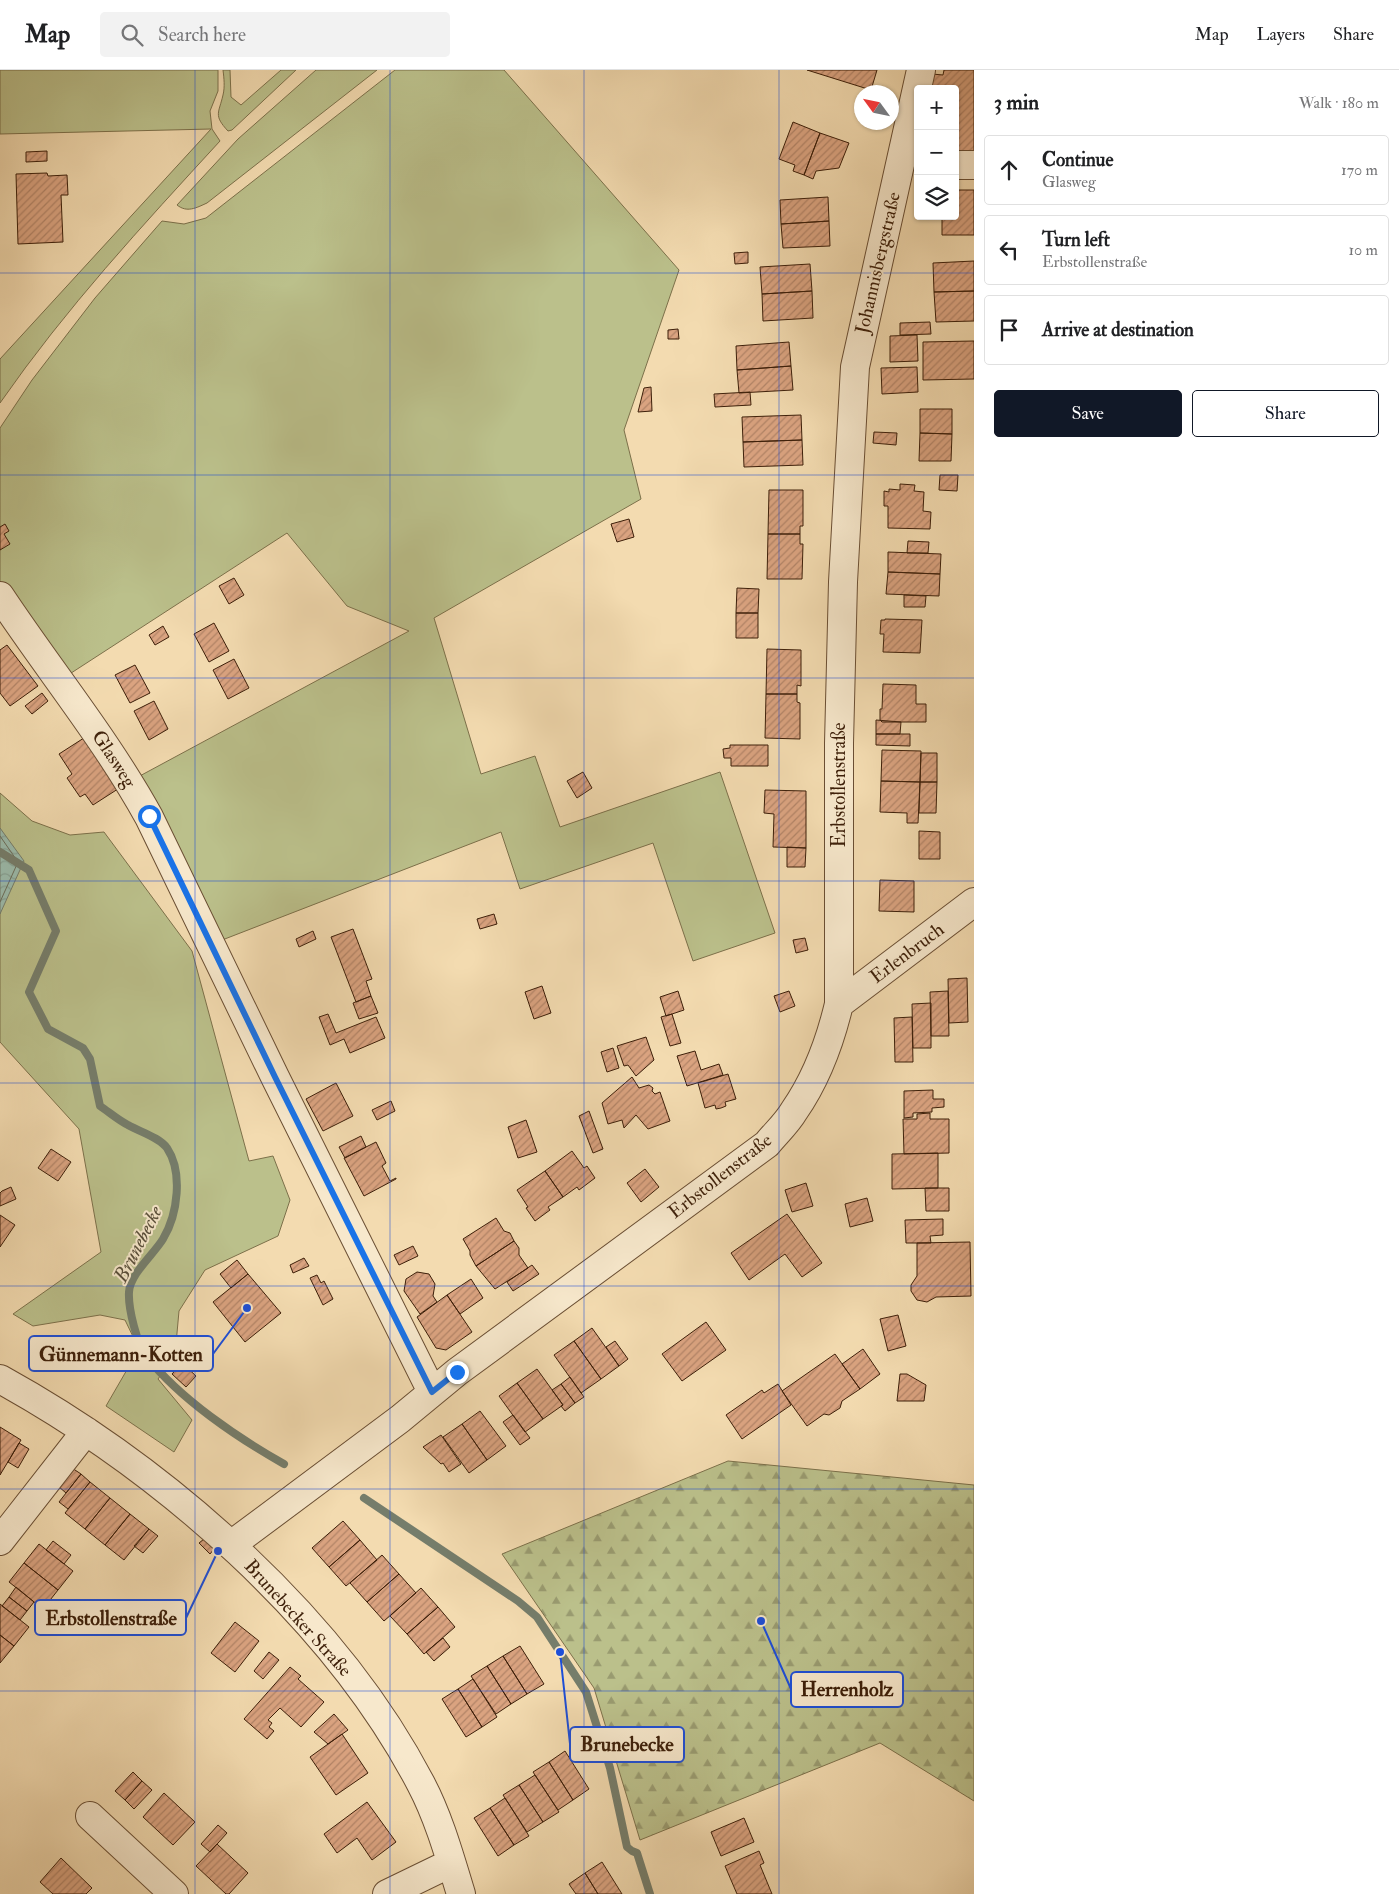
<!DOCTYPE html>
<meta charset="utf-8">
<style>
body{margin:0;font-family:"IM FELL Double Pica",serif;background:#f2f2f2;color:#202124}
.controls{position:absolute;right:15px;top:15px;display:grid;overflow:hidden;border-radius:5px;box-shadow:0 1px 4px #0004}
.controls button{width:45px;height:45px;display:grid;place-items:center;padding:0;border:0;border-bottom:1px solid #e0e0e0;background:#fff;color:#202124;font:25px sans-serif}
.compass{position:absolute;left:854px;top:15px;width:45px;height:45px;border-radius:50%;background:#fff;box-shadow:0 1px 4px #0004;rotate:303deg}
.stop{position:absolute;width:15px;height:15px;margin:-11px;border:4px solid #1a73e8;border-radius:50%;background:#fff}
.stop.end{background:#1a73e8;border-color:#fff;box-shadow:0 1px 5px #0008}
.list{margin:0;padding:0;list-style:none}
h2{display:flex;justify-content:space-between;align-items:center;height:65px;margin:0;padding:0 20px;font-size:21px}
h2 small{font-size:16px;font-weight:400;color:#757577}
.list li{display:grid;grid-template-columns:32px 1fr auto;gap:15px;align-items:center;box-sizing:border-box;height:70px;margin:0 10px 10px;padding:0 10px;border:1px solid #e0e0e0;border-radius:5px}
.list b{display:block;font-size:19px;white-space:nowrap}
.list p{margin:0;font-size:16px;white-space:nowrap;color:#757577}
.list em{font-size:16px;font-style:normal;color:#757577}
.actions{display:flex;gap:10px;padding:15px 20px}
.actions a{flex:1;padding:11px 0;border:1px solid #111827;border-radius:5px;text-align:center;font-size:18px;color:#111827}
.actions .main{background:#111827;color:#fff}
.icon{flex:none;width:28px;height:28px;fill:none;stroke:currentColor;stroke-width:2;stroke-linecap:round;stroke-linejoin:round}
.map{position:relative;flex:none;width:974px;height:1824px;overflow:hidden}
header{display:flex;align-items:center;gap:30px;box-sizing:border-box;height:70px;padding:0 25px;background:#fff;border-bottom:1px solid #e0e0e0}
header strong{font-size:24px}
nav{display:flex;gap:28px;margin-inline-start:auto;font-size:18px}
.search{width:350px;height:45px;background:#f2f2f2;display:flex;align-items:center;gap:12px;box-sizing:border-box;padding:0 18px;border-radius:5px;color:#757577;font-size:19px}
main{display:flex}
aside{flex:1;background:#fff}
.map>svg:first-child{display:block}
.grass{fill:#bbc08b;stroke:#7c704a}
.forest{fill:url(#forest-firs);stroke:#7c704a}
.water{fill:url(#water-waves);stroke:#757d6b}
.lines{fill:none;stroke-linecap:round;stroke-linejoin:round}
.shore{stroke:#6c6d5a;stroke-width:1}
.stream{stroke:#757d6b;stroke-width:8}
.building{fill:url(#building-hatch);stroke:#3d1f09}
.minor-casing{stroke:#6a4e33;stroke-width:30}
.minor{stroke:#f7e8cc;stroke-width:28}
.route{stroke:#1a73e8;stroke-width:6}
.grid{fill:none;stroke:#1d4ed8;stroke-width:1;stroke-opacity:0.55}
.labels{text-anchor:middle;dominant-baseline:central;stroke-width:4;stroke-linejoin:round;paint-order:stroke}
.street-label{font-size:19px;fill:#3d1f09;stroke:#f7e8cc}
.water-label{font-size:20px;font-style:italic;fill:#594e3a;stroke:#f7e8cc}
.leader{fill:none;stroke:#1d4ed8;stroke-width:2}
.callout-dot{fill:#1d4ed8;stroke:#f7e8cc;stroke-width:2}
.callout{fill:#f7e8cc;stroke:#1d4ed8;stroke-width:2}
.callout-label{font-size:20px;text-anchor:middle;font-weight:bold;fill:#3d1f09}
</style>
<header>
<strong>Map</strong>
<div class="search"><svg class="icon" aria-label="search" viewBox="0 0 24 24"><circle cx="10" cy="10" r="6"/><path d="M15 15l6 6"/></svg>Search here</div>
<nav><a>Map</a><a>Layers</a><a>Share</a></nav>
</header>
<main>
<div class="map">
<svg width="974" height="1824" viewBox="0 0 974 1824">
<defs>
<pattern id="forest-firs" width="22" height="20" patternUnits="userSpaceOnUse" patternTransform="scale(1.25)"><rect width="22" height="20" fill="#bbc08b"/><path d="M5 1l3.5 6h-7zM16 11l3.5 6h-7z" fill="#999b70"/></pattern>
<pattern id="water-waves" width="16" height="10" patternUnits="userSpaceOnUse" patternTransform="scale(1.25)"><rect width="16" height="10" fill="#9bbbac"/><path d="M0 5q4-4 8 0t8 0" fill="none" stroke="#86a093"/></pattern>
<pattern id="building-hatch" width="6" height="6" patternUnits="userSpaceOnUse" patternTransform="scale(1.25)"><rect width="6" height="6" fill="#daa380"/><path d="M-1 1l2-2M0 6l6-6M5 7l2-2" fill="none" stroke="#b28467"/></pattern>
</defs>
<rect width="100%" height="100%" fill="#f3dbb0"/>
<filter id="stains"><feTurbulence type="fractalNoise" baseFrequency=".004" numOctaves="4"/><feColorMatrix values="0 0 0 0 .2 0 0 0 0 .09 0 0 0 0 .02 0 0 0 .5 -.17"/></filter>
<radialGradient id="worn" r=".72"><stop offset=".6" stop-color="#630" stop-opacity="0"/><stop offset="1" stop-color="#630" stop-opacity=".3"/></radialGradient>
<path class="grass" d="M0,0H218V21L210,41L212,59L220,71C142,156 66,238 0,333V289L211,59L0,64Z
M223,0H230L231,27L241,35L281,0H296L232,60L228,61C213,45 219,43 223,25C225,17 224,8 223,0Z
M316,0H377L207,133C196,138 187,143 177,135L238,69Z
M395,0H504L679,200L624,360L641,429L434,548L481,704L535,686L560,757L720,702L775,863L693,891L653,773L520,819L501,762L217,872L136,708L409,561L347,536L287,463L65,607L0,515V358L32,310L95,228L162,151L184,154L206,148Z
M0,723L32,751L70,765L104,762L192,881L249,1091L273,1086L290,1130L278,1166L205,1200L179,1241L175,1285L158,1309L192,1350L174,1382L106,1336L139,1279L125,1250L100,1245L33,1256L13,1244L101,1182L79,1059L0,972Z"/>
<path class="forest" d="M728,1391L974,1415V1731L880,1673L640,1770L594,1618L502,1484Z"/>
<path class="water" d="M0,758L24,791L0,844Z"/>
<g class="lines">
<path class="shore" d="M0,766L18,792L0,832"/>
<path class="stream" d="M0,782L29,800L56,861L29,922L48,959L83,978L90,989L100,1036C109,1042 118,1050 128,1055C140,1062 159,1067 167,1078C183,1102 178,1144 163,1169C154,1184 130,1204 129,1222C128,1238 137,1275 147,1287C180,1329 238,1368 284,1394
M364,1428L518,1531L537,1547L586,1622L610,1698L627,1777L632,1781L637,1783L650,1824"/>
</g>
<path class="building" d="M807,0H877L871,20Z
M944,0H974V84L955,86V19H929L932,4L943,5Z
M793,52L820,63L804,105L793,101L795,95L779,89Z
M820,63L849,73L839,98L816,101L813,109L804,105Z
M47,81V91L26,92V82Z
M47,103L48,106L67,105L68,125H61L63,172L18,174L16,104Z
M955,120H974V165H942V146H955Z
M828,127L829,151L781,154L780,130Z
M829,151L830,176L783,178L781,154Z
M748,182V193L735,194L734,183Z
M974,191V221L934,222L933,193Z
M810,194L812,221L762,224L760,197Z
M812,221L813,248L763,251L762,224Z
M974,221V251L936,252L934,222Z
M930,252L931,264L900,265V253Z
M678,259L679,269H668V260Z
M917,265L918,291L890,292V266Z
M974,271V309L923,310V272Z
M789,272L791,296L737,300L736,276Z
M791,296L793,320L739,323L737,300Z
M917,297L918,322L882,324L881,298Z
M651,317L652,341L638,342L644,318Z
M750,322L751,335L715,337L714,324Z
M920,339H952V364L920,363Z
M801,345L802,370L743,372L742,347Z
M874,362L897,363L896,375L873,373Z
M920,363L952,364L951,391H919Z
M802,370L803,395L744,397L743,372Z
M940,405H958L957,421L939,420Z
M900,414L915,415L914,421L924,422L923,441L931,442L930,459L888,458V436H884V421L889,422V419L900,420Z
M769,420H803V456H800V464H768Z
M629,449L634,467L617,472L611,454Z
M5,454L9,461L4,464L10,474L0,480V457Z
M768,464H800V474H803L802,509H767Z
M908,471L929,472L928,483H907Z
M888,482L941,484L940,504L888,502Z
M888,502L940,504L939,526L886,524Z
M234,508L244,525L229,534L219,516Z
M737,518L759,519L758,543H736Z
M904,525L926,526L925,537H904Z
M736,543H758V568H736Z
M885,549L922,550L920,583L883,582L884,564H880L881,550H885Z
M214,553L229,581L209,592L194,564Z
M163,556L169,567L155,575L149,565Z
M7,575L38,616L10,636L0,623V580Z
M767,579L801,580V616L797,615V624H766Z
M234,589L249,618L228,629L213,600Z
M135,595L150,623L130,633L115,605Z
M883,614L916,615V634H926V652H882L880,650V639H882Z
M42,623L48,631L32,644L25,636Z
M766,624H797V632L800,633V669L765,668Z
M154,631L168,659L149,670L134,641Z
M876,650L901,652L900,664H876Z
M876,664H910V676L876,675Z
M87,666L121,717L93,735L85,724L80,727L67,708L72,704L59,684Z
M730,675H768V696H731V688H724L723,679L730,678Z
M882,680L921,681L920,712L881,711Z
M921,683H937V712H920Z
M583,702L592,718L577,728L567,711Z
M881,711L920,712L918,753H907V743L880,742Z
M920,712H937L936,743H919Z
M765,720L806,721V778L773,777L774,744L764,743Z
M919,761L940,762V789H919Z
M787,777L806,778L805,797H787Z
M880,810L914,811V842L879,841Z
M494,844L497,854L480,859L477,849Z
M353,859L372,909L366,911L371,926L356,932L331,867Z
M313,861L316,869L299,877L296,869Z
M805,868L808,880L796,883L793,870Z
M967,908L968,952L949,953L948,909Z
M542,916L551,943L534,949L525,922Z
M678,921L684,940L666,946L660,927Z
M789,921L795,936L780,942L774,926Z
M948,921L949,966H931L930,922Z
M371,926L378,943L359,949L353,933Z
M931,933V978H913L912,934Z
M328,944L336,963L376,947L385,968L350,983L344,969L330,975L319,947Z
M672,944L681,973L670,976L661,947Z
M912,947L913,992H895L894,948Z
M646,967L654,990L636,1006L628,995L624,996L617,976Z
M613,978L619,998L607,1002L601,982Z
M695,981L701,1000L719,994L723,1005L687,1016L677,986Z
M728,1004L736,1029L725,1032L726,1036L721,1038L716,1039L715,1035L705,1038L698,1013Z
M632,1007L639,1018L649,1015L653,1018L652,1021L655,1024L660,1022L670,1051L648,1059L636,1045L624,1058L622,1050L608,1054L602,1033Z
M336,1013L353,1046L323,1061L306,1029Z
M933,1020V1029H944V1037L932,1038V1042L913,1043V1047L904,1048V1021Z
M391,1031L395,1041L377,1050L372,1040Z
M589,1041L603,1079L593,1083L579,1046Z
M930,1043V1049H949V1083L904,1084L903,1049H917V1044Z
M526,1050L537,1082L518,1088L508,1057Z
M361,1066L366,1077L345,1088L339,1077Z
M376,1072L386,1093L382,1096L390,1111L396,1108V1109L364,1126L344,1088Z
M51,1079L71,1092L58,1111L38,1098Z
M572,1081L584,1098L587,1096L595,1108L579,1120L577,1117L563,1127L545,1101Z
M938,1083V1118L892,1119V1084Z
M645,1099L659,1117L641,1132L627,1113Z
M545,1101L563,1127L548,1137L550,1140L535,1151L526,1138L528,1137L517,1120Z
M806,1113L813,1136L792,1142L785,1120Z
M11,1117L16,1129L0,1136V1123L2,1121Z
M925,1118H949V1141H926Z
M867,1128L873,1151L850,1157L845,1134Z
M787,1144L822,1193L802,1207L785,1184L749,1210L731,1183Z
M0,1145L15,1155L0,1177Z
M496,1148L504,1161L510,1163L514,1171L476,1196L470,1185V1181L463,1169Z
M943,1149V1165L930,1166L931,1173H906L905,1150Z
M514,1171L519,1178V1185L528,1198L495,1219L476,1196Z
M970,1172L971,1226L936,1227L927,1232L917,1230L911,1221V1215L917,1206V1173Z
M413,1176L418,1186L399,1195L394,1185Z
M304,1188L309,1196L293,1203L290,1195Z
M237,1190L248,1204L231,1218L220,1204Z
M532,1195L539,1204L513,1221L507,1212Z
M417,1202L429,1204L435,1214L433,1226L437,1232L420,1244L404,1221L406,1209Z
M248,1204L281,1243L245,1272L213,1232Z
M317,1205L321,1213L324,1211L333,1229L323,1235L310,1208Z
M471,1209L483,1228L460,1244L447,1225Z
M447,1225L472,1262L446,1280L436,1278L417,1247Z
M898,1245L906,1276L888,1281L880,1249Z
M706,1252L726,1280L682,1311L662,1284Z
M592,1258L619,1296L601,1309L574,1271Z
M574,1271L601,1309L581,1323L554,1285Z
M615,1271L628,1289L619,1296L606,1277Z
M863,1279L880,1304L860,1319L842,1294Z
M835,1284L860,1319L842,1331L840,1338L829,1345L824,1344L807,1356L782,1321Z
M182,1293L196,1306L186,1317L172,1304Z
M537,1299L563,1335L543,1349L517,1313Z
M900,1304H907L926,1315L924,1331H897Z
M570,1307L584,1327L575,1333L561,1314Z
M517,1313L543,1349L525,1362L499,1326Z
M561,1314L575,1333L565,1341L561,1336L563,1335L552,1320Z
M778,1314L791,1335L742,1369L726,1345L762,1320L764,1323Z
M480,1341L506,1376L487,1390L462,1354Z
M513,1345L530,1368L520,1375L503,1352Z
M462,1354L487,1390L469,1403L443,1367Z
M0,1357L21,1370L0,1405Z
M441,1365L461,1394L449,1402L443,1393L441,1394L423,1377Z
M19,1373L29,1379L18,1398L8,1392Z
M72,1398L81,1404L66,1423L58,1416Z
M81,1404L90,1412L68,1439L59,1432Z
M90,1412L110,1428L85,1459L65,1443Z
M110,1428L130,1444L105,1475L85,1459Z
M130,1444L149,1459L124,1490L105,1475Z
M343,1451L360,1470L329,1497L312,1478Z
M149,1459L158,1466L143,1483L134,1476Z
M204,1469L214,1479L210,1484L199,1473Z
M360,1470L377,1490L346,1516L329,1497Z
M53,1471L71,1485L64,1494L46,1480Z
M39,1474L73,1501L58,1520L24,1493Z
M382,1485L399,1504L367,1532L350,1513Z
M24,1493L58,1520L43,1539L9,1512Z
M399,1504L416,1523L384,1551L367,1532Z
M16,1517L34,1532L27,1541L9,1527Z
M421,1518L438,1537L407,1564L390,1546Z
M9,1527L27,1541L20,1550L2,1536Z
M0,1534L29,1557L14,1576L0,1565Z
M438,1537L455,1557L424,1584L407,1564Z
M235,1552L259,1571L235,1602L211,1583Z
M0,1565L14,1576L0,1593Z
M443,1568L450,1577L434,1591L426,1582Z
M520,1576L544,1614L527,1624L503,1586Z
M269,1582L279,1590L263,1609L254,1601Z
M503,1586L527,1624L511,1634L487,1596Z
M487,1596L511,1634L496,1644L471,1606Z
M290,1597L301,1606L298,1609L324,1632L301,1657L280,1638L268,1650L272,1653L269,1657L274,1661L267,1669L244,1649Z
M473,1609L497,1647L482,1657L458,1619Z
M458,1619L482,1657L466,1667L442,1629Z
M334,1644L348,1660L328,1674L314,1662Z
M342,1664L368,1703L336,1725L310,1687Z
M565,1681L589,1719L573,1730L549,1692Z
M549,1692L573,1730L558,1740L533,1702Z
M133,1702L142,1711L125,1730L115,1721Z
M535,1705L559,1742L543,1752L519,1715Z
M142,1711L152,1720L134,1739L125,1730Z
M519,1715L543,1752L527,1762L503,1725Z
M164,1723L195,1752L173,1775L143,1747Z
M505,1728L529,1766L514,1775L490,1738Z
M367,1732L396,1772L372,1790L357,1768L337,1783L324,1764Z
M490,1738L514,1775L498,1786L474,1748Z
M744,1748L754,1772L721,1786L711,1762Z
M218,1755L227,1763L210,1782L201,1774Z
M217,1774L248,1803L229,1824H226L196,1796Z
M759,1781L764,1793L760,1795L772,1824H737L725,1796Z
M61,1788L92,1818L86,1824H53L40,1812Z
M602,1792L622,1824H598L585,1803Z
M585,1803L598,1824H576L571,1817L569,1814Z"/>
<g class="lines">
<defs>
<path id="minor" d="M955,95H974
M0,526C49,600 106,669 149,747L275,1007L432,1322
M839,934L974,832
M0,1309C163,1399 334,1547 421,1714C439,1748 450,1788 461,1824
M0,1471L86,1361
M231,1475L400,1349L457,1302L767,1074C776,1063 787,1053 794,1041C817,1008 830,972 839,934V673L843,512L855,297L921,0
M90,1746L174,1824
M387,1824L451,1793"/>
</defs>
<use href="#minor" class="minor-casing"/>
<use href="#minor" class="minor"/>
</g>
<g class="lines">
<path class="route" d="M149,746L275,1007L432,1322L457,1302"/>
</g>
<path class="grid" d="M195,0V1824M390,0V1824M584,0V1824M779,0V1824M0,203H974M0,405H974M0,608H974M0,811H974M0,1013H974M0,1216H974M0,1419H974M0,1621H974"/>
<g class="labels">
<g class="street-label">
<text transform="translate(878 193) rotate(-77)">Johannisbergstraße</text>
<text transform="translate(114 689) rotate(57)">Glasweg</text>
<text transform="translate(839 715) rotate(-90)">Erbstollenstraße</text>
<text transform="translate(907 883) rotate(-37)">Erlenbruch</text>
<text transform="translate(720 1106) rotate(-38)">Erbstollenstraße</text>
<text transform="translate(298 1548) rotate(48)">Brunebecker Straße</text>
</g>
<g class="water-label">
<text transform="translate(138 1174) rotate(-63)">Brunebecke</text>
</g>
</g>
<path class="leader" d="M247 1238L213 1284M218 1481L186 1548M761 1551L791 1619M560 1582L570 1674"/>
<g class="callout-dot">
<circle cx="247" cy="1238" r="5"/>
<circle cx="218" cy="1481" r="5"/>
<circle cx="761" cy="1551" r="5"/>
<circle cx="560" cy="1582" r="5"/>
</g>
<g class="callout">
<rect x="29" y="1266" width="184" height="35" rx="5"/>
<rect x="35" y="1530" width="151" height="35" rx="5"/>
<rect x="791" y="1602" width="112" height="35" rx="5"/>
<rect x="570" y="1657" width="114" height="35" rx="5"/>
</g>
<g class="callout-label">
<text x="121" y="1291">Günnemann-Kotten</text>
<text x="111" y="1555">Erbstollenstraße</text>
<text x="847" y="1626">Herrenholz</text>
<text x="627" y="1681">Brunebecke</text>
</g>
<rect width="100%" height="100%" filter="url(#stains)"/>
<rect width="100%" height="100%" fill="url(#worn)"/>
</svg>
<div class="controls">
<button>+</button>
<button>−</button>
<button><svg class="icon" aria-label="layers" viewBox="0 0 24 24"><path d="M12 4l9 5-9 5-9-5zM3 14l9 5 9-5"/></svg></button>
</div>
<svg class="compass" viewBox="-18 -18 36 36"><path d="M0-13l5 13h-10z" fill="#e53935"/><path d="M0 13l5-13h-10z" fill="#757577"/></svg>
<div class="stop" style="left:149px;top:746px"></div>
<div class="stop end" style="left:457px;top:1302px"></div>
</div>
<aside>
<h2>3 min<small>Walk · 180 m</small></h2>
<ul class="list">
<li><svg class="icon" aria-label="ahead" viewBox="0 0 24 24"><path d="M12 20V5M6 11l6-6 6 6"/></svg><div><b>Continue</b><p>Glasweg</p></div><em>170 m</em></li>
<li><svg class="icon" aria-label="left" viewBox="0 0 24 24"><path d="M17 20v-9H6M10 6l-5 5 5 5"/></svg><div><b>Turn left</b><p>Erbstollenstraße</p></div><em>10 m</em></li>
<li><svg class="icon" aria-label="arrive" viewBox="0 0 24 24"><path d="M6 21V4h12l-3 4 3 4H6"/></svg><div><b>Arrive at destination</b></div></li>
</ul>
<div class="actions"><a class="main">Save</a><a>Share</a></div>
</aside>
</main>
